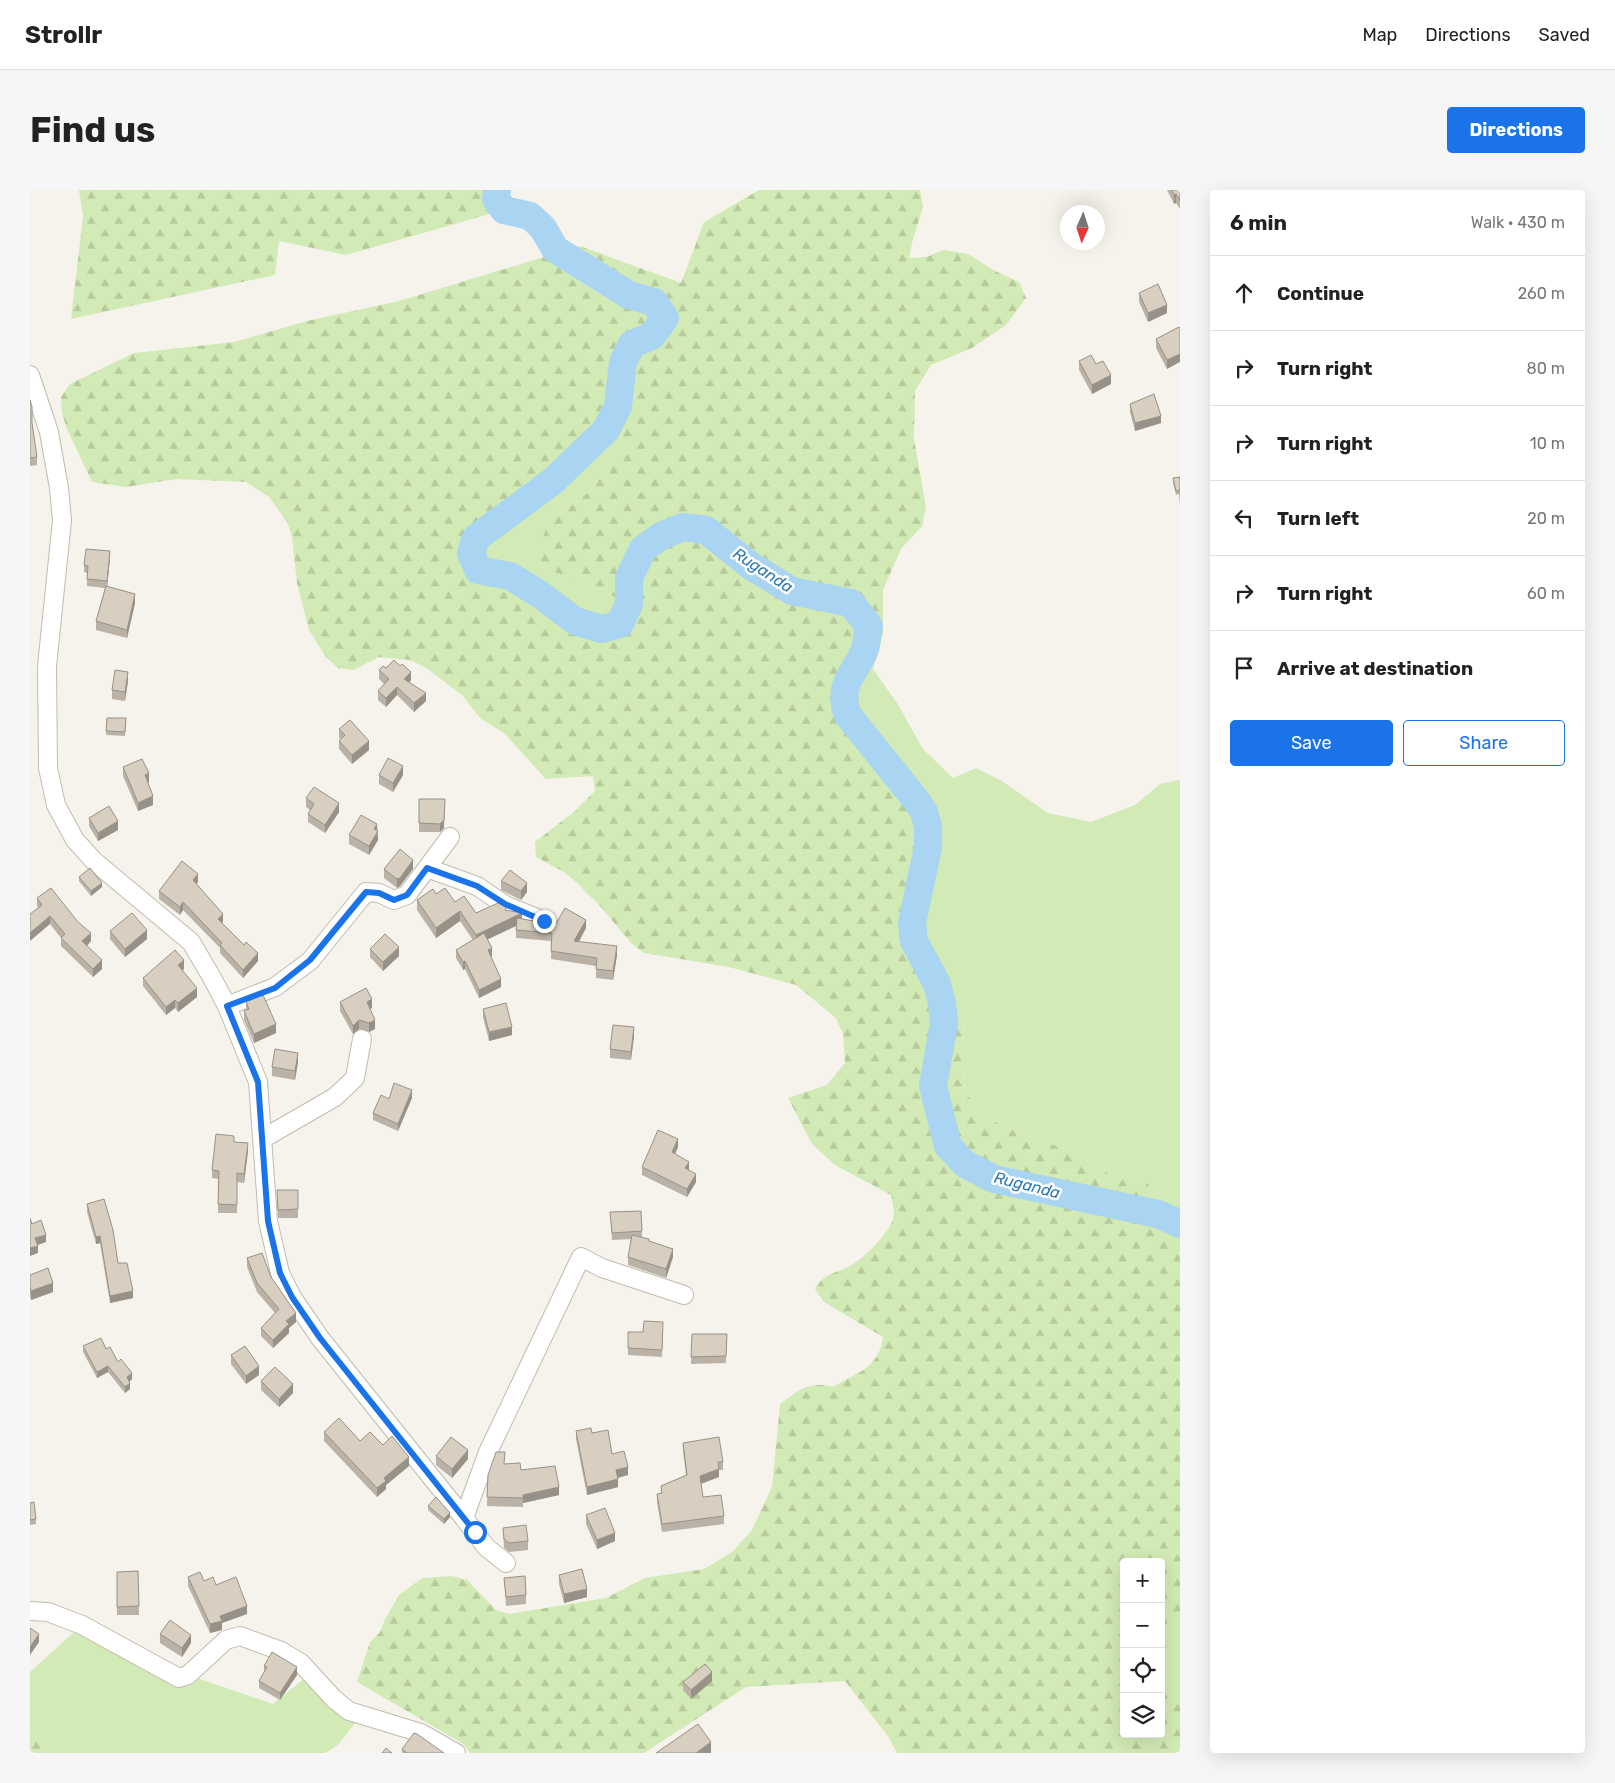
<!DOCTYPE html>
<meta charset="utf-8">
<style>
body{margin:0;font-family:Rubik,sans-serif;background:#f6f6f6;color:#222}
.controls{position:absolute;right:15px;bottom:15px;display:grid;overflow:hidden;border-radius:5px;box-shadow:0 5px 20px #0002}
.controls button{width:45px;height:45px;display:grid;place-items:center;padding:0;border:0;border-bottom:1px solid #e0e0e0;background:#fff;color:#222;font:25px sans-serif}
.compass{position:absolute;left:1030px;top:15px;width:45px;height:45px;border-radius:50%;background:#fff;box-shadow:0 5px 20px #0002;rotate:183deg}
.stop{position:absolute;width:15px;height:15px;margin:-11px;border:4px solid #1a73e8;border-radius:50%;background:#fff}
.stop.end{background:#1a73e8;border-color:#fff;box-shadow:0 1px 5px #0008}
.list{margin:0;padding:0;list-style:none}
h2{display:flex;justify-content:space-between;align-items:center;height:65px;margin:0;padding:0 20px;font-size:21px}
h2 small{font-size:16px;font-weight:400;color:#767676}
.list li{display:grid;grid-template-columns:32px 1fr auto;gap:15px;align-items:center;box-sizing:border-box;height:75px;padding:0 20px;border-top:1px solid #e0e0e0}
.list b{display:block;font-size:19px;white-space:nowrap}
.list em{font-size:16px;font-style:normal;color:#767676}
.actions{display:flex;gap:10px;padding:15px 20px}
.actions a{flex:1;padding:11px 0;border:1px solid #1a73e8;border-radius:5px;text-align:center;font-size:18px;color:#1a73e8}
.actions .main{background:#1a73e8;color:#fff}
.icon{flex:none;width:28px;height:28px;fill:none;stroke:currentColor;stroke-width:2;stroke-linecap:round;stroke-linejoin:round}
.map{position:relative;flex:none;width:1150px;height:1563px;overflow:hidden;border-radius:5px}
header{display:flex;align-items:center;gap:30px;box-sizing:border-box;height:70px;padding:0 25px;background:#fff;border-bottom:1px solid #e0e0e0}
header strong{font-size:24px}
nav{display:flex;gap:28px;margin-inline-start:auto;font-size:18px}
.intro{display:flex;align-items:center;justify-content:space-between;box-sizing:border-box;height:120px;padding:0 30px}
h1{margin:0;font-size:35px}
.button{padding:12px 22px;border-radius:5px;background:#1a73e8;color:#fff;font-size:18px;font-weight:700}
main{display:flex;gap:30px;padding:0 30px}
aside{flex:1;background:#fff;border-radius:5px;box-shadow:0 5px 20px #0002}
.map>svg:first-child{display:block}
.grass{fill:#d2eab5}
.forest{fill:url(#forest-firs);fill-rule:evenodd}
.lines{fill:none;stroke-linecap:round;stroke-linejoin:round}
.river{stroke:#a9d4f2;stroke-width:28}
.minor-casing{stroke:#c2bbae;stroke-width:20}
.minor{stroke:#fff;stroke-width:18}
.wall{fill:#bab2a6}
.shaded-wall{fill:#979187}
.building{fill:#d8cfc1;stroke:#979187}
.route{stroke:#1a73e8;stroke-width:6}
.labels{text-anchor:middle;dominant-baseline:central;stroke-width:5;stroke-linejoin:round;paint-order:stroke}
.water-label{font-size:16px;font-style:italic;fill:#2e7ab2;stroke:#fff}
</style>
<header>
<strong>Strollr</strong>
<nav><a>Map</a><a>Directions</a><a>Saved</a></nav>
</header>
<div class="intro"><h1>Find us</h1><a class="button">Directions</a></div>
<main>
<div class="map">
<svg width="1150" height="1563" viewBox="0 0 1150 1563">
<defs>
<pattern id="forest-firs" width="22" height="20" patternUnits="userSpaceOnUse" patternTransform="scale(1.25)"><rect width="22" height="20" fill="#d2eab5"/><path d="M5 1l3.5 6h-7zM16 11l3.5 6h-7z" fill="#b6ca9c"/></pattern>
</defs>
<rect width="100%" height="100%" fill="#f6f3ec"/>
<path class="grass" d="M593,172L599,215L586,266L559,302L533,322L519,327L599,414L590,434L572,439L545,431L511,405L480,386L448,380L441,363L446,348L523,291L576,240L588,216Z
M843,479L867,513L893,559L923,588L946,578L972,591L1018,623L1061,632L1105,615L1130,594L1150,590V1034L1128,1024L1115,985L1089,990L1042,961L992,944L959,929L935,903L932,870L935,830L907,794L884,751L882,733L898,657L894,622L886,610L817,524L813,509L815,496Z
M1150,1432V1503L1131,1494V1464Z
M52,1435L158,1485L243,1514L281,1483L331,1525L308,1555L295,1563H15L0,1539V1482Z"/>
<path class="forest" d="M49,0H467L466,9L474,20L316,65L249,51L245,85L41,129L53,26Z
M729,0H890L893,17L883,49L879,68L896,67L914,60L938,64L963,80L989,92L996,108L976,135L942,158L901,175L885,201L884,249L896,317L892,336L871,359L853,400V444L843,479L815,496L813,509L817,524L886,610L894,622L898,636V657L882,733L884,751L907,794L935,830L932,870L935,903L959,929L992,944L1042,961L1089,990L1115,984L1128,1024L1150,1034V1432L1131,1464V1372H1094V1544H1131V1494L1150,1503V1563H867L858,1546L815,1491L716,1497L614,1563H440L432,1553L327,1492L340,1452L350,1442L355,1429L369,1405L392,1388L422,1386L437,1390L466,1420L479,1424L576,1408L615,1388L674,1379L702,1362L722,1340L742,1297L750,1214C770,1200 778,1191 803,1197C828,1182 849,1178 853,1147L794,1112L785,1099C795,1083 801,1085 816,1078C832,1071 861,1043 864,1025C864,1019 862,1011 861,1005L805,975L782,954L758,908L797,895L815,873L813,844L806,828L766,795L699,777L614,763L602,754L570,716L547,693L534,682L506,667L505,652L545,621L565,601L563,586L516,589L474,543L451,529L432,505L395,477L380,470L349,467L323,480L308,478L296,467L279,440L267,393L262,346L257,332L239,307L216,292L146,289L96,297L62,292L36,237L32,222L31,207L40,194L104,163L204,152L277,131L369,111L550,56L651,93L674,32ZM593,175L599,215L586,266L559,302L533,322L519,327L506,374L599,413L590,434L572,439L545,431L511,405L480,386L447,380L441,363L446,348L523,291L576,240L588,216Z
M0,1539L15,1563H0Z"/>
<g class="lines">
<path class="river" d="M467,0L466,9L474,20L500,26L513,38L525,59L536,66L599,105L624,112L635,128L622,146L602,154L593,172L588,216L576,240L523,291L446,348L441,363L448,380L480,386L511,405L545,431L572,439L590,434L599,414V388L613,359L631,346L653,337L676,340L721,376L762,401L821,413L839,436C837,444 837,453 835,459C824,487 808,491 817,524L886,610L894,622L898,636V657L882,733L884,751L907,794L912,813L914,833L903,896L918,956L935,974L964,989L1128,1024L1150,1034"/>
<defs>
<path id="minor" d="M0,185L19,242L29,298L32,330L17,476L18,578L26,615L45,650L64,671L161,752L181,786L197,816L228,892L238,1031L250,1083L262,1107L290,1148L434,1328L456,1357L476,1373
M397,678L447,696L475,715L514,731
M197,816L245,797L280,771L336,702L349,703L364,710L377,705L420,647
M234,948L305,907L325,888L332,849
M434,1328L458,1262L551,1067L572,1078L654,1105
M0,1421L18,1422L52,1435L149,1488L158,1485L196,1450L210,1446L251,1461L271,1473L304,1509L319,1521L391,1543L426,1563"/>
</defs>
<use href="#minor" class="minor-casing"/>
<use href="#minor" class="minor"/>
</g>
<path class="wall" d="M1137,0H1150V19L1146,13L1144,14Z
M1109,103L1137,123L1118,132L1109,112Z
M1149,137L1137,179L1126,158V149Z
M1049,171L1066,174L1081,194L1062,204L1049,180Z
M0,210L2,234L7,267V275L0,276Z
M1100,214L1131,233L1105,241L1100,222Z
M1150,287V316L1149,304L1146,305L1143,293V288Z
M80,368L77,396L105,413L97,448L66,440V431L75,398L57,396V383L54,382V375Z
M349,480L381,490L379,492L396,511L384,522L367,505L356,517L348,510V501L354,494L349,489Z
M98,491L95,511L82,509V500Z
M77,528H96L95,546L76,545Z
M309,539L339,560L322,574L309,559V551L311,549L309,548Z
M93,577L119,592H118L123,615L108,621L93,586Z
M349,585H373L363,602L349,594Z
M276,608L309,622L295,643L278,632V624L280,620L276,617Z
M389,609L414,638L410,642H389Z
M59,628L88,640L68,651L59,636Z
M347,640L348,650L339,665L319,654V645Z
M354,679H383L370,696L367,698L354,688Z
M49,687L72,697L61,706L49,691Z
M471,691L497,702L491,710L471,700Z
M168,692L166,694L193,732L192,733L228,771L213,788L190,763V758L153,720L150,725L129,709V701Z
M406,704L425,712L446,723L477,720L492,729L556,738L549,752L587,765L583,790L566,788V776L521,769V751L486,748V736L458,749L462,766L461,767L471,797L449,808L435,779L433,780L426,768V760L443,750L430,731L406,748L387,720V710Z
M7,708L61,751L57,756L72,779L63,787L31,756V748L20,734L7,716Z
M80,741L117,749L95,767L80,749Z
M340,759L369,766L353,781L340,767Z
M154,779L152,780L167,807L148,822L145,818L136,825L113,796V788Z
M216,812L246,843L224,853L214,830V821L216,820Z
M310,812L342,818L340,819L345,839L339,842L329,839L323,844L310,821Z
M453,819L482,845L459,851L453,827Z
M604,846L601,870L580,868V859Z
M268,872L265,890L242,886V877Z
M382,908L368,941L343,930V923L359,909Z
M204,952L218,961L214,993L207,992V1023H188V989L182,988V980Z
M648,957L645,964L659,980L666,992L657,1007L612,985V977Z
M247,1000H268V1028H248Z
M57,1014L88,1073L103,1108L80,1113L70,1053L66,1054L57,1022Z
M611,1021L612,1047L643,1067L636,1088L598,1075V1067L602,1049L582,1050L580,1022Z
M217,1068L266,1132L259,1138V1143L243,1158L231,1146V1138L245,1123L227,1102L217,1077Z
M0,1085L23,1102L1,1110L0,1106Z
M633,1140L632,1167L598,1165V1142H613Z
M662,1144L697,1151L696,1173L661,1174Z
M53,1156L76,1159L102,1189L99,1192L100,1199L95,1203L78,1182L67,1188L53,1162Z
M201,1165L229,1185L216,1194L201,1174Z
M231,1191L263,1203L249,1217L231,1200Z
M546,1241L562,1243L582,1264L598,1285L588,1288V1297L557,1305L546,1249Z
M294,1242L353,1255L379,1276L356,1295V1299L347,1307L294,1251Z
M653,1253L693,1272V1280H689V1287L671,1294L673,1307L694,1326V1334L632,1342L627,1312V1304L631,1303V1296L656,1285L653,1261Z
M406,1266L438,1269L422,1288L406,1275Z
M475,1274L491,1280L529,1305L493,1313V1317L457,1316L458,1285Z
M0,1313L6,1329V1334L0,1335Z
M398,1316L420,1327L414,1334L398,1320Z
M556,1325L585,1351L567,1359L556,1334Z
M473,1338L498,1351V1360L479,1362L474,1358Z
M108,1381L109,1425H87V1382Z
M529,1385L557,1407L534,1413L529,1394Z
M158,1387L186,1395L217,1424L192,1433V1440L180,1443L158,1396Z
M474,1388L496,1405V1414L476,1416Z
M130,1444L161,1453L152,1467L130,1453Z
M234,1476L267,1485L250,1510L229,1498V1491L234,1483Z
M682,1491L661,1509L653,1500V1492Z
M372,1559L414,1563H372Z"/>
<path class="shaded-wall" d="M1146,4V13L1144,14V5Z
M1137,115V123L1118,132V123Z
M1150,164V172L1137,179V170Z
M1081,185V194L1062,204V195Z
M1131,226V233L1105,241V233Z
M80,361V368L77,398V391Z
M105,404V413L97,448V440Z
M98,482V491L95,511V502Z
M381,482V490L374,498V489Z
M367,497V505L356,517V508Z
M396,503V511L384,522V513Z
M339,551V560L322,574V565Z
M373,576V585L363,602V593Z
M119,583V592L115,594V585Z
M123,606V615L108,621V613Z
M415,609L414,638L410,642V634Z
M309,613V622L295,643V635Z
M88,631V640L68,651V643Z
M347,634L348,650L339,665V656L344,639Z
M383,670V679L370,696L367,698V689Z
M168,684V692L163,698V690Z
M72,693V697L61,706V701Z
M497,693V702L491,710V701Z
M153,712V720L150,725V717Z
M430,721V731L406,748V738Z
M492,723V733L446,755V745Z
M193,724V732L188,736V729Z
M20,726V734L0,751V743Z
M556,730V738L544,759V751Z
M117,740V749L95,767V759Z
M61,743V751L52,760V751Z
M587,756V765L583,790V781Z
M369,757V766L353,781V772Z
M462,758V766L458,768V760Z
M228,763V771L213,788V780Z
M72,770V779L63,787V779Z
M154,770V779L148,784V775Z
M435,771V779L433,780V772Z
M471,789V797L449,808V800Z
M167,798V807L148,822V813Z
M342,809V818L337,821V812Z
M145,810V818L136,825V817Z
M329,830V839L323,844V836Z
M345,830V839L339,842V833Z
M246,834V843L224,853V844Z
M482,837V845L459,851V842Z
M604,837V846L601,870V862Z
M268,863V872L265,890V881Z
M382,900V908L368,941V934Z
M648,949V957L642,970V962Z
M218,953V961L214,993V984Z
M659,972V980L655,986V978Z
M666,984V992L657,1007V999Z
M16,1045V1052L5,1056V1048Z
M70,1046V1053L66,1054V1047Z
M8,1056V1063L0,1066V1058Z
M643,1059V1067L636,1088V1079Z
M23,1093V1102L1,1110V1101Z
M103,1101V1108L80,1113V1106Z
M266,1123V1132L259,1138V1143L243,1158V1150L256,1131Z
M78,1176V1182L67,1188V1182Z
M229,1176V1185L216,1194V1186Z
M102,1183V1189L97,1194V1187Z
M100,1193V1199L95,1203V1197Z
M263,1194V1203L249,1217V1209Z
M438,1260V1269L422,1288V1279Z
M379,1267V1276L356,1295V1299L347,1307V1298L354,1288Z
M598,1277V1285L586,1288V1280Z
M689,1279V1287L670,1294V1286Z
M588,1289V1297L557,1305V1297Z
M529,1297V1305L493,1313V1305Z
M420,1323V1327L414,1334V1329Z
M585,1343V1351L567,1359V1350Z
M557,1399V1407L534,1413V1404Z
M217,1416V1424L192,1433V1440L180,1443V1434L190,1426Z
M9,1444V1452L0,1465V1457Z
M161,1445V1453L152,1467V1458Z
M267,1477V1485L250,1510V1503Z
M682,1482V1491L661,1509V1500Z
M681,1552V1563H666Z"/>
<path class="building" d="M1142,0H1150V10L1146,4L1144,5Z
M1128,94L1137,115L1118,123L1109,103Z
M1149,137L1150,138V164L1137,170L1126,149Z
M1061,165L1066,174L1073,171L1081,185L1062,195L1049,171Z
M1124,204L1131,226L1105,233L1100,214Z
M0,210L2,217V233L7,267L0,268Z
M1150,287V300L1146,301L1143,288Z
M56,359L80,361L77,391L57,389L58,376L54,375Z
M76,396L105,404L97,440L66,431Z
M364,470L370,476L372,474L381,482L374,489L396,503L384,513L367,497L356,508L348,501L359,489L349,480L353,476L356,478Z
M85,480L98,482L95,502L82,500Z
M77,528H96L95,542L76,541Z
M320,530L339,551L322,565L309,551L315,545L309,539Z
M358,568L373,576L363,593L349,585Z
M112,569L119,583L115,585L123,606L108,613L93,577Z
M284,597L309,613L295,635L278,624L284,614L276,608Z
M389,609H415L414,630L410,634L389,633Z
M79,616L88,631L68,643L59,628Z
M331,625L347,634L344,639L348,641L339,656L319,645Z
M370,659L383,670L370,688L367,689L354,679Z
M152,671L168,684L163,690L193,724L188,729L214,755L216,752L228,763L213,780L190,755L192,753L153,712L150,717L129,701Z
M60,678L72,693L61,701L49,687Z
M480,680L497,693L491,701L471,691Z
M21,698L48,732L61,743L52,751L72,770L63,779L31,748L35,744L20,726L0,743V724L12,715L7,708Z
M415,698L425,712L434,706L446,723L468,713L477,717L475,720L492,723L446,745L430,721L406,738L387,710L403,699L406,704Z
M535,718L556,730L544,751L587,756L583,781L566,779L567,768L521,761L522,743L486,740L487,728L515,733L527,732Z
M102,723L117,740L95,759L80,741Z
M454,743L462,758L458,760L471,789L449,800L435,771L433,772L426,760Z
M355,744L369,757L353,772L340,759Z
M145,760L154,770L148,775L167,798L148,813L145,810L136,817L113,788Z
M336,798L342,809L337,812L345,830L339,833L329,830L323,836L310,812Z
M233,805L246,834L224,844L214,821L219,819L216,812Z
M476,813L482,837L459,842L453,819Z
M583,835L604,837L601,862L580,859Z
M245,859L268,863L265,881L242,877Z
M364,893L382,900L368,934L343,923L351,905L359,909Z
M628,940L648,949L642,962L659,972L655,978L666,984L657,999L612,977Z
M186,944L204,946V952L218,953L214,984L207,983V1015L188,1014L189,981L182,980Z
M247,1000H268V1019L248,1020Z
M74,1009L83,1040L88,1073H97L103,1101L80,1106L70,1046L66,1047L57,1014Z
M611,1021L612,1041L582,1043L580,1022Z
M0,1028L2,1034L11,1030L16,1045L5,1048L8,1056L0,1058Z
M602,1045L619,1049V1051L643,1059L636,1079L598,1067Z
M232,1063L241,1087L266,1123L256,1131L259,1134L243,1150L231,1138L249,1119L227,1093L217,1068Z
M18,1078L23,1093L1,1101L0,1097V1085Z
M614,1131L633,1132L632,1160L598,1158V1142H613Z
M662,1144H697L696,1166L661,1167Z
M71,1148L76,1159L80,1157L88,1172L91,1169L102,1183L97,1187L100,1193L95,1197L78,1176L67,1182L53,1156Z
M215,1156L229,1176L216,1186L201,1165Z
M245,1177L263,1194L249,1209L231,1191Z
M309,1228L330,1251L340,1242L353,1255L362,1246L379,1267L354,1288L356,1291L347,1298L294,1242Z
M561,1238L562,1243L578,1240L582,1264L594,1261L598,1277L586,1280L588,1289L557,1297L546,1241Z
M421,1247L438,1260L422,1279L406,1266Z
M689,1247L693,1272H688L689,1279L670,1286L673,1307L691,1305L694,1326L632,1334L627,1304L632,1303L631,1296L657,1285L653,1253Z
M466,1262H475L474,1274L490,1273L491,1280L525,1276L529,1297L493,1305V1308L457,1307L458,1285Z
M406,1307L420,1323L414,1329L398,1316Z
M4,1312L6,1329L0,1330V1313Z
M575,1318L585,1343L567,1350L556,1325Z
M496,1335L498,1351L479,1353L474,1349L473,1338Z
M552,1379L557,1399L534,1404L529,1385Z
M108,1381L109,1416L87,1417V1382Z
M170,1382L174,1391L183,1387L186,1395L206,1387L217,1416L190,1426L192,1431L180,1434L158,1387Z
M495,1386L496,1405L476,1407L474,1388Z
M140,1430L161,1445L152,1458L130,1444Z
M0,1438L9,1444L0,1457Z
M242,1462L267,1477L250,1503L229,1491L237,1477L234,1476Z
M675,1474L682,1482L661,1500L653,1492Z
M668,1534L681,1552L666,1563H626Z
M384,1543L387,1544L414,1563H377L372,1559Z
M356,1558L362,1563H352Z"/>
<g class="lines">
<path class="route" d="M445,1342L290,1148L262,1107L250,1083L238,1031L228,892L197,816L245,798L280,770L336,702L349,703L364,710L377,705L397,678L447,696L475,714L514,731"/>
</g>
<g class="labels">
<g class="water-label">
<text transform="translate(733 380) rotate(33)">Ruganda</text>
<text transform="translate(997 995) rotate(14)">Ruganda</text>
</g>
</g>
</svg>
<div class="controls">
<button>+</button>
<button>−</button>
<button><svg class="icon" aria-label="locate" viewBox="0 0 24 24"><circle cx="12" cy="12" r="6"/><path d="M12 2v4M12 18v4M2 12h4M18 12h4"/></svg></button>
<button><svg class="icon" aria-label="layers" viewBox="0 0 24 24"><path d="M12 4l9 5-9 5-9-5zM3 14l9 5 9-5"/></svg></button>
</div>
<svg class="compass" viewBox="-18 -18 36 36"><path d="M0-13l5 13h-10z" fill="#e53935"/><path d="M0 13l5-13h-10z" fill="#767676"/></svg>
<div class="stop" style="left:445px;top:1342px"></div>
<div class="stop end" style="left:514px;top:731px"></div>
</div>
<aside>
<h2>6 min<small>Walk · 430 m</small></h2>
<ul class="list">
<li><svg class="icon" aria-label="ahead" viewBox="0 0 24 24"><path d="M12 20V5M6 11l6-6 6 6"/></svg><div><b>Continue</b></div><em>260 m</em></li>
<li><svg class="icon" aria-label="right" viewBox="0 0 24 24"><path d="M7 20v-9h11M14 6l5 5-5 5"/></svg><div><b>Turn right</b></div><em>80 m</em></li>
<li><svg class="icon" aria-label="right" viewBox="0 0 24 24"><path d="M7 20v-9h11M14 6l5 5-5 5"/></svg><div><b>Turn right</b></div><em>10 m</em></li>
<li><svg class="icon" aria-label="left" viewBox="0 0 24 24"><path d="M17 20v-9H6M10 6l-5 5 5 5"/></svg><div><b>Turn left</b></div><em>20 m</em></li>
<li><svg class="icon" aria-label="right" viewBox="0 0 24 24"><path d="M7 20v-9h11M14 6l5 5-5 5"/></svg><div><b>Turn right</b></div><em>60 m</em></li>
<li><svg class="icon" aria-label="arrive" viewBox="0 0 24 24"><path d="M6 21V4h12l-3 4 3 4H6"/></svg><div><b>Arrive at destination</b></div></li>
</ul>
<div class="actions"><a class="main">Save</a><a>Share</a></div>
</aside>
</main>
